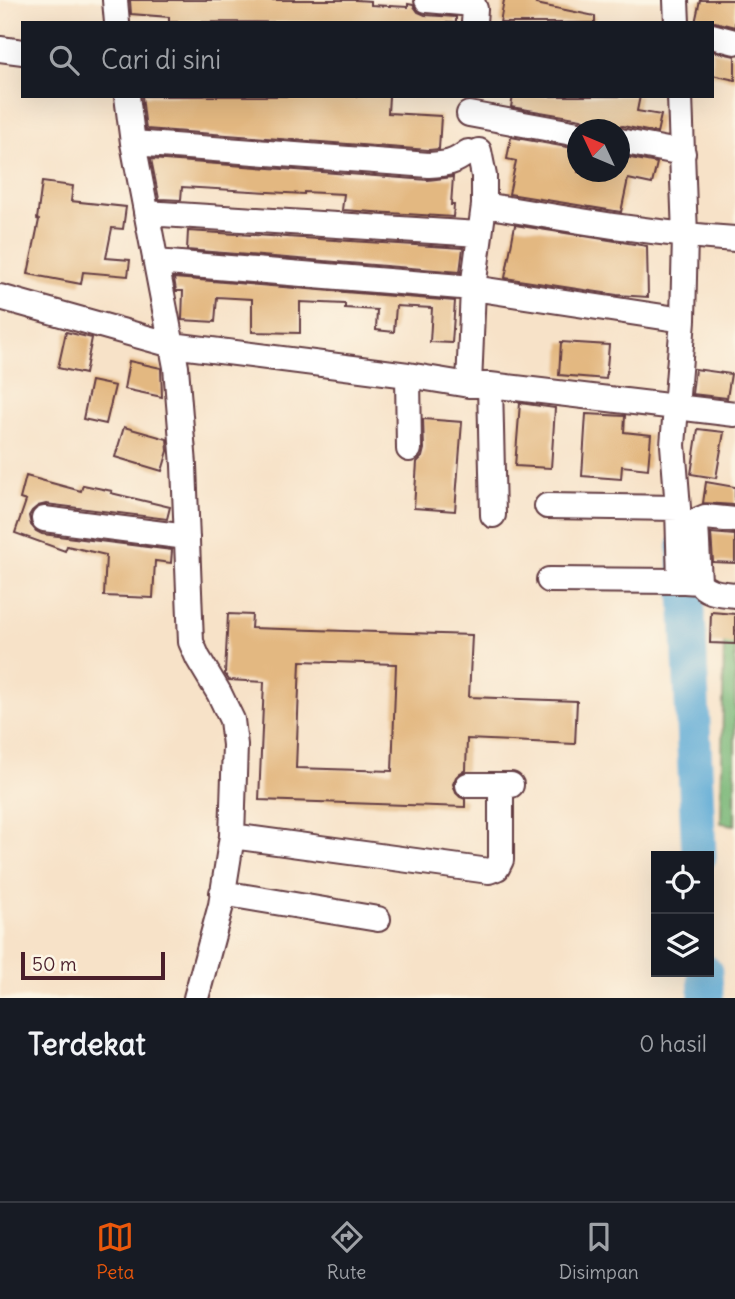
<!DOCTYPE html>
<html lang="id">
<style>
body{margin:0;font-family:Delius,sans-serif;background:#20242c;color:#f1f3f6}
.controls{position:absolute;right:21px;bottom:21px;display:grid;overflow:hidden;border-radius:0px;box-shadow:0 7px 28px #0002}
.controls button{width:63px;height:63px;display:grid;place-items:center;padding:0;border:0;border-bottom:2px solid #363941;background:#171b24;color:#f1f3f6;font:35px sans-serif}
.compass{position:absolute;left:567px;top:119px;width:63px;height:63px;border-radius:50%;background:#171b24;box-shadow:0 7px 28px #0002;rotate:314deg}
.scale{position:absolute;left:21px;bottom:18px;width:144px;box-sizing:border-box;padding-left:7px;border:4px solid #4a1f2b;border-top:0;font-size:19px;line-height:24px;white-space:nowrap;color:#4a1f2b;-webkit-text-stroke:5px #fcf5e5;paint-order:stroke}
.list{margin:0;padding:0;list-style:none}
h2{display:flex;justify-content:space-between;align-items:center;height:91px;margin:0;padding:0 28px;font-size:30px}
h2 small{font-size:23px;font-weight:400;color:#9ea1a6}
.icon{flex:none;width:38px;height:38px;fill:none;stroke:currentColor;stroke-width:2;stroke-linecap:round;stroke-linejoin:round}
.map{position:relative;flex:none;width:735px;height:998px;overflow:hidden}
.search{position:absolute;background:#171b24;box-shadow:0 7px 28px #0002;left:21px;right:21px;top:21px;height:77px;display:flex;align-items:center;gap:18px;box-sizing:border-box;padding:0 24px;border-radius:0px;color:#9ea1a6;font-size:26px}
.sheet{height:203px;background:#171b24}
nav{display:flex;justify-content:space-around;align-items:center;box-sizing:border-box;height:98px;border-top:2px solid #363941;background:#171b24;font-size:19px;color:#9ea1a6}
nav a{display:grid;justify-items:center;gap:4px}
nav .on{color:#ea580c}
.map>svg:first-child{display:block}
.forest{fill:#77b676;stroke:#606a50;stroke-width:2}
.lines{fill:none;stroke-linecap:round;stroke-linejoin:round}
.river{stroke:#5daad6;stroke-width:35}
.building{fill:#e3b881;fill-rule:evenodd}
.minor-casing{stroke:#643c43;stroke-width:28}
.minor{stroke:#fff;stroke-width:24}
</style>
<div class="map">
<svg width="735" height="998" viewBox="0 0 735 998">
<rect width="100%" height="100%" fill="#fcf5e5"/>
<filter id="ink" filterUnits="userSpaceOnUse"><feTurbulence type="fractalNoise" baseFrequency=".0143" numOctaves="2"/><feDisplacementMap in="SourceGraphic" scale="14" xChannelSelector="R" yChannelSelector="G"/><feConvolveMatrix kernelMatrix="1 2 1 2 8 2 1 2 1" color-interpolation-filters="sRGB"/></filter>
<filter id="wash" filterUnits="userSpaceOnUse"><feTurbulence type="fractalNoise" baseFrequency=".00686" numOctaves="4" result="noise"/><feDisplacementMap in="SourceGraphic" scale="28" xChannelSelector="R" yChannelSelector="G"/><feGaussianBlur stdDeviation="1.57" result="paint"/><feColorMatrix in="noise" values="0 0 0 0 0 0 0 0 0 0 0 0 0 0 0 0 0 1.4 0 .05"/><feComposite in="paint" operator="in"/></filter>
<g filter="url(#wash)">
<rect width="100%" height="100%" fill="#f7e2c8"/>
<path class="forest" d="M724,636L735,638V825L721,823Z"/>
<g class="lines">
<path class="river" d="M685,547L699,856
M705,972L706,998"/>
</g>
<g id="blocks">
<path class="building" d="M130,0H356L371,1V5L408,7V4L413,5L418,12L425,15L456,17V23L169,22V17L131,14Z
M504,0H528L537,2L536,4L595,16V23H500Z
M700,0H735V27L715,22L695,23Z
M712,51L735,56V80L712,75Z
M142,96H389L388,113L441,116L439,149L429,150L146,129Z
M513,96H640L637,111L661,115L657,133L623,126L616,127L611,130H592L588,123L581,119L511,107Z
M511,137L578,149V172H620V156L657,163L652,184L628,179L621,212L509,194L516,161L507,159Z
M151,159L428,180L453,177L451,205H454L453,217L342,210L344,194L304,192V194L182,187L181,200L159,199Z
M42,182L73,186L71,201L126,207L123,229L112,228L106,258L130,260L128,276L83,272L81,284L28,274L39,220L37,219Z
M515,225L647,246L648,297L617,295L505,278Z
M188,231L463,248L460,272L187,250Z
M174,278L455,301L452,343L430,342L432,308L396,306L394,332L376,330L377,310L345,308V304L300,302V333L252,332V299L217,297L215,322L182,320L183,291H176Z
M66,332L92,338L85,374L58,368Z
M561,342L609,345L606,379L559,375Z
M129,361L161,368L162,397L124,389Z
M695,369L731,374L727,398L692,394Z
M91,381L115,386L106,424L83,419Z
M520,403L555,408L551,468L515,466Z
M586,414L625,416L624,432L651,435L648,469L622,466L621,479L582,476Z
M423,419L462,422L455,511L414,508L417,462L422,457L424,449Z
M124,427L167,439L168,451L162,471L115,457Z
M698,429L724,432L716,478L691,474Z
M26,476L81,491L83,485L112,491L111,493L170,507L167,519L46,504L38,506L32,511L29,516L31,525L36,531L42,534L172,550L171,563L155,561L153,598L104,596L106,555L67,546L65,551L15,533L26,501L20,499Z
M706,482L735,487V505L703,503Z
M711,533L735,535V563L713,562Z
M711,612L735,614V644L710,643Z
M228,614L252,615L251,628L472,635L469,697L577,701L575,744L467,739L466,770L460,773L456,777L453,784L456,793L460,797L465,799V807L259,800L264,682L229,680L225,674ZM300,661L396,664L392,771L296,768Z"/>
</g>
</g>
<g filter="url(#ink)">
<use href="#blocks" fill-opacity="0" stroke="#643c43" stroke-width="2"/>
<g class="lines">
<defs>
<path id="minor" d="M115,0L117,23
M427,0L473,4L475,9L474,23
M676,0L677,23
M712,36L735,42
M0,49L23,52
M127,96L133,143L176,367L184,465L191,642L198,658L219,693L232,720L235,745L232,836L221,905L196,998
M469,114L578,134
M620,141L683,153
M133,143L429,165C447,164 454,163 468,152
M484,205C568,219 651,234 735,239
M146,213L479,234
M156,262L473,288L683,320
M0,297L172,345L408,375L469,385H490L735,414
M408,375L409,449
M469,385L473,288L484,205V176L479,151
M490,385L493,515
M547,506L678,508
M44,519L187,537
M549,580L680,581L678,508L673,445L683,320L685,236L680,96
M684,581L699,582C707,594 722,593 735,595
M699,582L696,523L698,520L705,517L735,520
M468,785H511
M232,836L489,871L497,868L501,860V785
M222,893L378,919"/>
</defs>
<use href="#minor" class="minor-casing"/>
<use href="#minor" class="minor"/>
</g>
</g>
</svg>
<div class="controls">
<button><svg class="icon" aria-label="locate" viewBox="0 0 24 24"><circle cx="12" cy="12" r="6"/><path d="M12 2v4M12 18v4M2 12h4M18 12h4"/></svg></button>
<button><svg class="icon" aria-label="layers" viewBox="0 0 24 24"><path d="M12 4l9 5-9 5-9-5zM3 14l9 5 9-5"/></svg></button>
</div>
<svg class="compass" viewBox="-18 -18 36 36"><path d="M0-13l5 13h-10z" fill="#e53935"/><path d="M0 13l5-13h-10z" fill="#9ea1a6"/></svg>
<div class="scale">50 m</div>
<div class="search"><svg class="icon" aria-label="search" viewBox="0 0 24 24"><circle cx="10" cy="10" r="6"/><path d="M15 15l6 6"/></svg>Cari di sini</div>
</div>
<section class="sheet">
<h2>Terdekat<small>0 hasil</small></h2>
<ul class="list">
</ul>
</section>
<nav>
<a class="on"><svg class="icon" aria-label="map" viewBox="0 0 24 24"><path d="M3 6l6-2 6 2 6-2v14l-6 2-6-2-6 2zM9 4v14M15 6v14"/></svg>Peta</a>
<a><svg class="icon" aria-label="directions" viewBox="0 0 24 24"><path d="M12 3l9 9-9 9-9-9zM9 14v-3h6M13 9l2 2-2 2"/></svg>Rute</a>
<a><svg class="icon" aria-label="saved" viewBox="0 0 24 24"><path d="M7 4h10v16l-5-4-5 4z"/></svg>Disimpan</a>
</nav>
